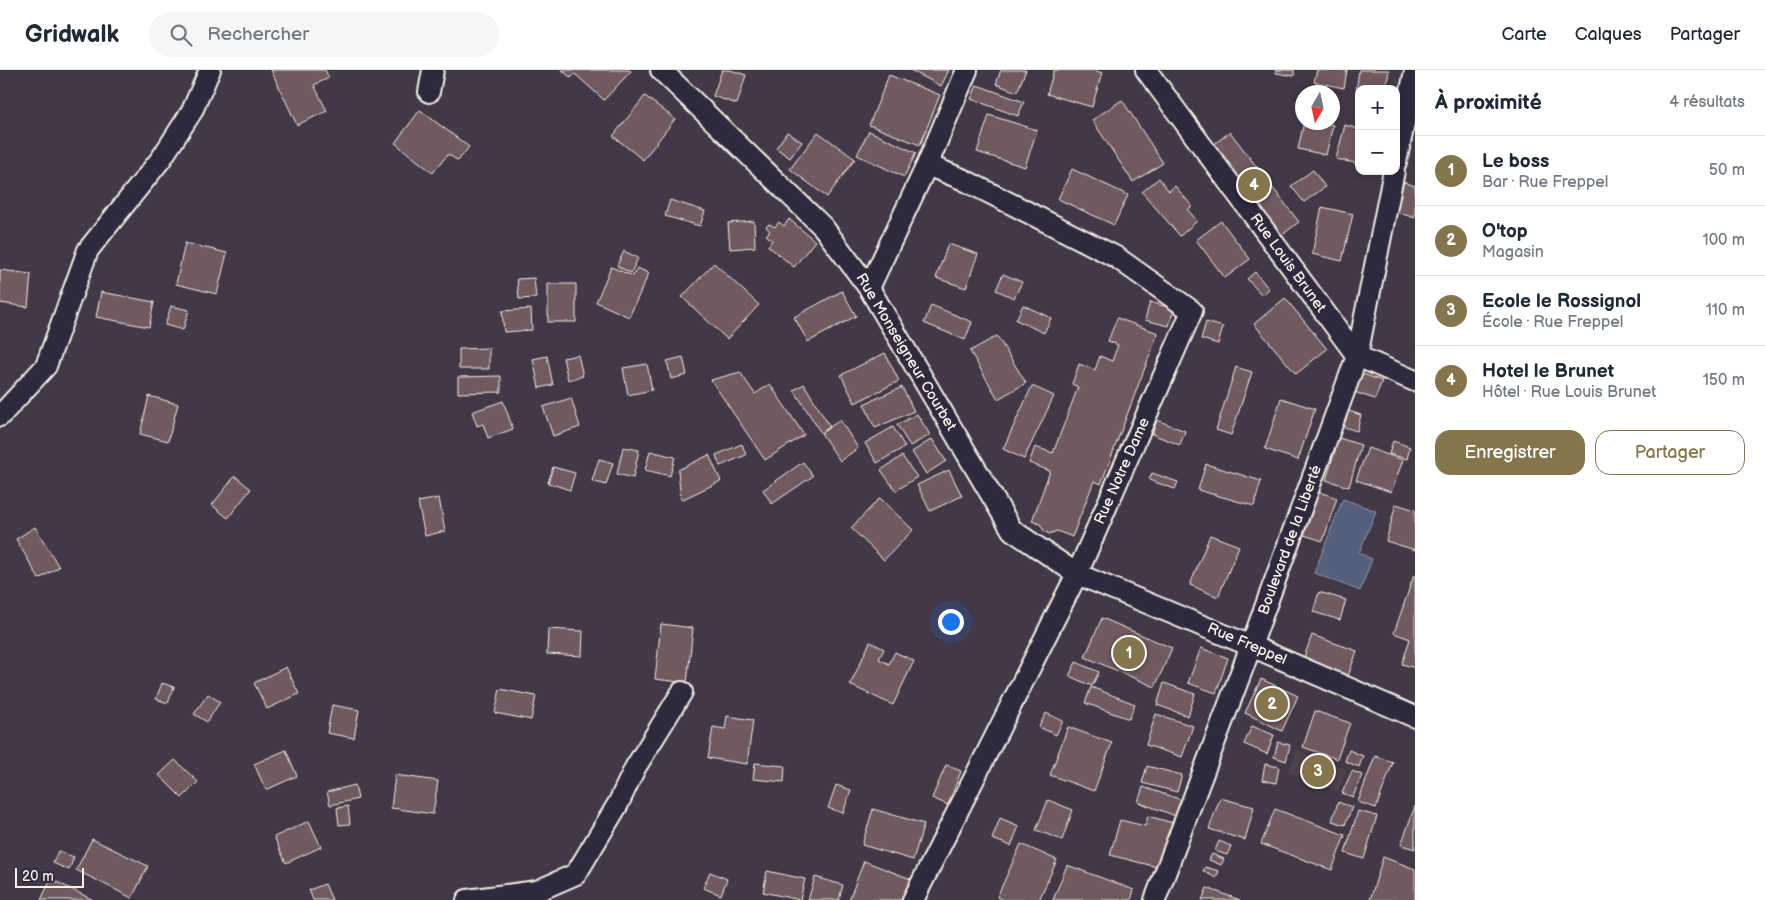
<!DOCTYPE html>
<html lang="fr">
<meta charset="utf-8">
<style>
body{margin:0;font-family:"Balsamiq Sans",sans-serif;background:#f6f6f7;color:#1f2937}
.controls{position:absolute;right:15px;top:15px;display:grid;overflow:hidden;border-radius:10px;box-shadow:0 2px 8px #0003}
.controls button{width:45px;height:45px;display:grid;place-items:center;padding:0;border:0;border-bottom:1px solid #e0e1e3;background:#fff;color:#1f2937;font:25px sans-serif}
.compass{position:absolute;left:1295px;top:15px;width:45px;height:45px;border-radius:50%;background:#fff;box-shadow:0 2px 8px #0003;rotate:189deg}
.scale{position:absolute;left:15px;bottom:12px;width:69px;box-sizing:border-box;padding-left:5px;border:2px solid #f4f1e8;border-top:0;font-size:14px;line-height:18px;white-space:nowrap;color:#f4f1e8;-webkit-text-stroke:4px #2f2a3d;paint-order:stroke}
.you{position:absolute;left:950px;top:551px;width:18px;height:18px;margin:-12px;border:4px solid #fff;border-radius:50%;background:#1a73e8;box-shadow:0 0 0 8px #1a73e833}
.badge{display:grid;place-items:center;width:32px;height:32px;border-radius:50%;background:#84754c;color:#fff;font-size:16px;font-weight:700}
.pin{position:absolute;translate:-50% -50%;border:2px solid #fff;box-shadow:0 1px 5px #0006}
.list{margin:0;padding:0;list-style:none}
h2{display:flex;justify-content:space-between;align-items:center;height:65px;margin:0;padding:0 20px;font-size:21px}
h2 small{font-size:16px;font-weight:400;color:#747a83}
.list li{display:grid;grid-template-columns:32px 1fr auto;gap:15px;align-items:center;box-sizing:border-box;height:70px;padding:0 20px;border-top:1px solid #e0e1e3}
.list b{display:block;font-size:19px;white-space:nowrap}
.list p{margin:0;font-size:16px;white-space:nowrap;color:#747a83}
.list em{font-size:16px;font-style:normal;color:#747a83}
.actions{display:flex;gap:10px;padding:15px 20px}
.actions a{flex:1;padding:11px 0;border:1px solid #84754c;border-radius:15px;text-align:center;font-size:18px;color:#84754c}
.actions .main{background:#84754c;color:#fff}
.icon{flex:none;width:28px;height:28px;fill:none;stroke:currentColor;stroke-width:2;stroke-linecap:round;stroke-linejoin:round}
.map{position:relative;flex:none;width:1415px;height:830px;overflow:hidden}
header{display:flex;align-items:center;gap:30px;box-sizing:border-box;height:70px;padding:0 25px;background:#fff;border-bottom:1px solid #e0e1e3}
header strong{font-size:24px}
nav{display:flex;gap:28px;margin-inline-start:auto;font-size:18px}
.search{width:350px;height:45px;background:#f6f6f7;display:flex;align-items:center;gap:12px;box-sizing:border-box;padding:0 18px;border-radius:28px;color:#747a83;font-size:19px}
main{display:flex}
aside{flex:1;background:#fff}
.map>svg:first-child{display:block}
.built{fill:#50424e}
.water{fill:#525e7b;stroke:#9399a7}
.building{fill:#705a5f;stroke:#f4f1e8}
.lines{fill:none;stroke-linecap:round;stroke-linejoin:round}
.street-casing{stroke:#f4f1e8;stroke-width:24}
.street{stroke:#2f2a3d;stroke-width:20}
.labels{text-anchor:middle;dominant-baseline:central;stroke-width:5;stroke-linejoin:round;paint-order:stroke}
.street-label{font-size:15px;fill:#f4f1e8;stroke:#2f2a3d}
</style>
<header>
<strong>Gridwalk</strong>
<div class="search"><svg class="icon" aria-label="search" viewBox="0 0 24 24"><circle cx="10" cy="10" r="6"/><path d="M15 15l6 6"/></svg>Rechercher</div>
<nav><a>Carte</a><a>Calques</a><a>Partager</a></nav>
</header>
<main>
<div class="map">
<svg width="1415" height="830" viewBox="0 0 1415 830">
<rect width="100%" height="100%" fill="#423847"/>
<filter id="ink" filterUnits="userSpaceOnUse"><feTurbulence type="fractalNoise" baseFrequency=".02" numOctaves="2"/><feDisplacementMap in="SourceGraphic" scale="10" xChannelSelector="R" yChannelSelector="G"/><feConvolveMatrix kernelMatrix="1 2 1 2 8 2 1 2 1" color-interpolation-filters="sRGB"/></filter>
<g filter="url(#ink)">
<path class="built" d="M1297,680L1347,699L1338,722L1288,702Z"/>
<path class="water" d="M1343,429L1376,441L1359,483L1372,489L1360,521L1314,503Z"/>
<path class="building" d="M271,0H325L329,8L314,15L327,41L297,55Z
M562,0H629L631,1L604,30L575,4L571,8Z
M722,0H730L746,5L737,34L713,26Z
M910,0H949L941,16Z
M1001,0H1026L1017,22L996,14Z
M1054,0H1093L1102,3L1092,37L1047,24Z
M1276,0H1294V6L1276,3Z
M1317,0H1347L1344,18L1314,12Z
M1359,0H1389L1386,19H1359V23L1356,22Z
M889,5L940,25L920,75L869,55Z
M977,15L1024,32L1018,46L971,29Z
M645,26L675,49L643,90L613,66Z
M1122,30L1163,93L1133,112L1092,50Z
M420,40L469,77L458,91L448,84L433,103L395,73Z
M989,45L1037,60L1025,97L977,82Z
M1304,52H1324L1333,55L1326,85L1298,79Z
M1345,55L1359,59V94L1336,89Z
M869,61L916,83L904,107L857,85Z
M787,62L802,72L790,88L776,78Z
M818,62L855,89L827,127L790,99Z
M1230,62L1299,152L1278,168L1209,78Z
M1072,99L1128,125L1114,155L1058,129Z
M1313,100L1325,117L1304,132L1291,116Z
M1159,108L1169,121L1175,116L1192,136L1188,140L1197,151L1180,166L1142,122Z
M1404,112L1415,116V148L1393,141Z
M670,130L705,141L700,156L665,146Z
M1322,137L1353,144L1342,191L1312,184Z
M789,149L815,171L794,197L768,176L772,170L766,165L770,161L766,157L769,154L775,157L779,152L784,156Z
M754,151L755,177L730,179L728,153Z
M1221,151L1250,189L1225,208L1196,170Z
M185,173L227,183L217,224L176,214Z
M948,174L978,184L966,218L936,208Z
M624,181L638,188L631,203L617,196Z
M714,193L759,235L727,269L682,227Z
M611,197L633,206L637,198L649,203L629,247L596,232Z
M0,200L31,204L28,237L0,233Z
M1255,202L1269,219L1262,225L1247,209Z
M1003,204L1022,212L1014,228L996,220Z
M534,208L536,228L519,229L517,209Z
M548,214H576V252H548Z
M842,221L856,246L808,272L794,247Z
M101,222L154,232L149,257L96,247Z
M1285,228L1327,279L1296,304L1254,254Z
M1150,232L1174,239L1169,256L1145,250Z
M931,235L972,252L965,270L924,253Z
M1023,235L1051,248L1044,263L1016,250Z
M171,236L189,240L183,260L165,255Z
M531,239L532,260L504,262L502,241Z
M1117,248L1158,263L1101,414L1094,411L1072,467L1057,461L1049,464L1044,461L1040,454L1032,451L1050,401L1029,393L1035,377L1053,383L1078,317L1072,314L1079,294L1095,300L1100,286L1112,291L1118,275L1108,271Z
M1206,252L1223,257L1218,274L1201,269Z
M997,266L1026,313L998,329L970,281Z
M489,278V299H459V279Z
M885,283L899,311L855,333L841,305Z
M578,285L583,306L568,310L563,288Z
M547,286L553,315L539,318L533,289Z
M683,287L687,305L671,309L667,291Z
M647,294L652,320L628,325L623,298Z
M1236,297L1252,302L1231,365L1216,360Z
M740,302L755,324L770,314L804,365L765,390L711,310Z
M1360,303L1382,311L1375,329L1354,322Z
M501,306V322L458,323V307Z
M804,314L830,357L821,363L794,320Z
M1032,316L1054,326L1024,389L1003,379Z
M902,317L914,341L875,358L864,334Z
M149,326L178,334L168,371L140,364Z
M571,328L580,357L553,366L543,337Z
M1281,328L1315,339L1298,390L1265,379Z
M503,331L513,359L488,368L483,354L477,356L472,342Z
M1346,340L1361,345L1357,361L1341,356Z
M917,344L930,365L910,376L897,355Z
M840,350L858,378L840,391L821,363Z
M1157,350L1185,361L1180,375L1152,364Z
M893,357L905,377L877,393L865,373Z
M1339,368L1361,375L1349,417L1326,410Z
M932,369L946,391L926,404L912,382Z
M1393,371L1410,377L1407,389L1389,384Z
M742,374L746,385L720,396L716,385Z
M623,377L639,380L633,408L617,404Z
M1368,378L1403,390L1391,422L1356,410Z
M650,381L675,387L670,406L645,400Z
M709,385L721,411L681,430L678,400Z
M902,386L917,407L896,421L881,400Z
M599,389L613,393L606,415L592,411Z
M803,392L813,406L772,434L763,420Z
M1206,394L1261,411L1254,436L1198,420Z
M553,397L575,403L570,420L548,413Z
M949,400L962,426L930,441L917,415Z
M1152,403L1178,412L1175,419L1149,410Z
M235,406L251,419L228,448L212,435Z
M1319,422L1337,428L1323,471L1304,465Z
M439,428L445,461L425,466L418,432Z
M880,428L913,460L884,490L851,458Z
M1396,434L1415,440V480L1386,471Z
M35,457L59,497L39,509L16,469Z
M1210,465L1239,476L1218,527L1190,515Z
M1414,505H1415V598L1402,594L1410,569L1394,563Z
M1319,522L1346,530L1340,550L1313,542Z
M1102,548L1172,578L1155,617L1085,587Z
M661,554L693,558L687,613L655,609Z
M548,559L583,561L582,586L547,584Z
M1312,565L1357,581L1348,606L1303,590Z
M870,572L884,579L879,589L889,594L895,582L914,591L893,635L850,615Z
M1201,578L1228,588L1216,623L1188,613Z
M1076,592L1099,602L1092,616L1069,606Z
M286,597L299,624L267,639L254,613Z
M1261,609L1298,626L1282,661L1245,643Z
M162,613L174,617L168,633L156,629Z
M1164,613L1195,624L1188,646L1157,635Z
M1091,617L1135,634L1129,649L1085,633Z
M500,619L536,626L531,650L495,643Z
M208,624L220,632L207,652L194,644Z
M332,635L359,640L354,668L327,663Z
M1315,641L1350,653L1337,689L1303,677Z
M1046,643L1063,651L1056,665L1039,657Z
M1156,644L1193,656L1182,687L1146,675Z
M727,646L753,650L747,694L708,688L713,657L725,659Z
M1252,656L1274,665L1267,684L1244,674Z
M1068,657L1112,673L1094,721L1050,705Z
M1278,672L1290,675L1286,691L1274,687Z
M286,680L297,706L266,720L254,694Z
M1349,680L1363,686L1359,697L1345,691Z
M1375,686L1393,692L1376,738L1358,732Z
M175,690L198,712L182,728L159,705Z
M755,693L785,696L784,712L753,709Z
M1265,694L1279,697L1276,713L1262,710Z
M946,695L961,701L948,735L932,728Z
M1147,696L1182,705L1177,722L1142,713Z
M1352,701L1362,705L1353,727L1342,723Z
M395,705L438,711L433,744L391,738Z
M355,715L358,729L330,735L327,722Z
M836,715L851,720L843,743L828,738Z
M1143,717L1182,730L1176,746L1138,732Z
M1220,728L1254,737L1245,770L1209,759Z
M1048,730L1073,740L1062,770L1036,760Z
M1338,732L1352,737L1345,755L1332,751Z
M348,736L350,754L339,755L337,738Z
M1415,736V779L1401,775Z
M873,739L924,754L913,790L862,775Z
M1275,739L1345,765L1332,800L1261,774Z
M1358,741L1377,746L1364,789L1345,783Z
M1148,746L1173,753L1161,798L1110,785L1120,750L1145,756Z
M1000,748L1019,756L1011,776L992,769Z
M309,751L321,777L286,793L274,767Z
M92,769L148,796L132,828L76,800Z
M1219,771L1231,776L1227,785L1215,781Z
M1021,774L1057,790L1039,830H1004L997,827Z
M58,781L74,787L69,800L53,793Z
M1212,784L1224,789L1221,795L1209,790Z
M1383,787L1415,799V830H1370Z
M864,791L929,816L923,830H849Z
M1067,795L1134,820L1131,830H1053Z
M1205,797L1219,801L1216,808L1203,801Z
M767,801L805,809L800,830L763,822Z
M710,802L727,809L721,825L703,818Z
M815,807L843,815L839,830H808Z
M51,809L93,830H41Z
M325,814L332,830H313L309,820Z
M1207,818L1240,830H1202Z"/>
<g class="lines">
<defs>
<path id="street" d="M661,0L823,157L869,218L1012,460L1077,504L1251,576L1415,647
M1146,0L1357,286L1415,311
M429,22L433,0
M1396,92L1415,1
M869,218L927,95L967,0
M0,346L46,296L88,180L161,89L192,41L210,0
M467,830L537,821L576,804L618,734L635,698L682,622
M913,830L1077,504L1192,241L1116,187L962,109L927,95
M1155,830L1251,576L1357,286L1394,101"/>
</defs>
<use href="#street" class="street-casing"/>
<use href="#street" class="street"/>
</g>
</g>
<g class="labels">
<g class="street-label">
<text transform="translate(1288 193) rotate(54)">Rue Louis Brunet</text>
<text transform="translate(906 282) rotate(59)">Rue Monseigneur Courbet</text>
<text transform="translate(1122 401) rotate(-66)">Rue Notre Dame</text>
<text transform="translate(1290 470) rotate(-70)">Boulevard de la Liberté</text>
<text transform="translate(1247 574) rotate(23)">Rue Freppel</text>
</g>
</g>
</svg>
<div class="controls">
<button>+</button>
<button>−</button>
</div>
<svg class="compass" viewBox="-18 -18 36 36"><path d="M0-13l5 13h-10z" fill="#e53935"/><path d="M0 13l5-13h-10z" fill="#747a83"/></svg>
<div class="scale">20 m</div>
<div class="you"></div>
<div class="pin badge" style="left:1129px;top:583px">1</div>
<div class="pin badge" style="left:1272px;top:634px">2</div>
<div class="pin badge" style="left:1318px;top:701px">3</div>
<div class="pin badge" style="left:1254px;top:115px">4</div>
</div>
<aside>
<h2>À proximité<small>4 résultats</small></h2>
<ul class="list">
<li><span class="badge">1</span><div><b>Le boss</b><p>Bar · Rue Freppel</p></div><em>50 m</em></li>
<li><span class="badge">2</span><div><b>O'top</b><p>Magasin</p></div><em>100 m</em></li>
<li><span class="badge">3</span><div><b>Ecole le Rossignol</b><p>École · Rue Freppel</p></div><em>110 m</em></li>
<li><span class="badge">4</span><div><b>Hotel le Brunet</b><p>Hôtel · Rue Louis Brunet</p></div><em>150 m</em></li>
</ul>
<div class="actions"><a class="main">Enregistrer</a><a>Partager</a></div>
</aside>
</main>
